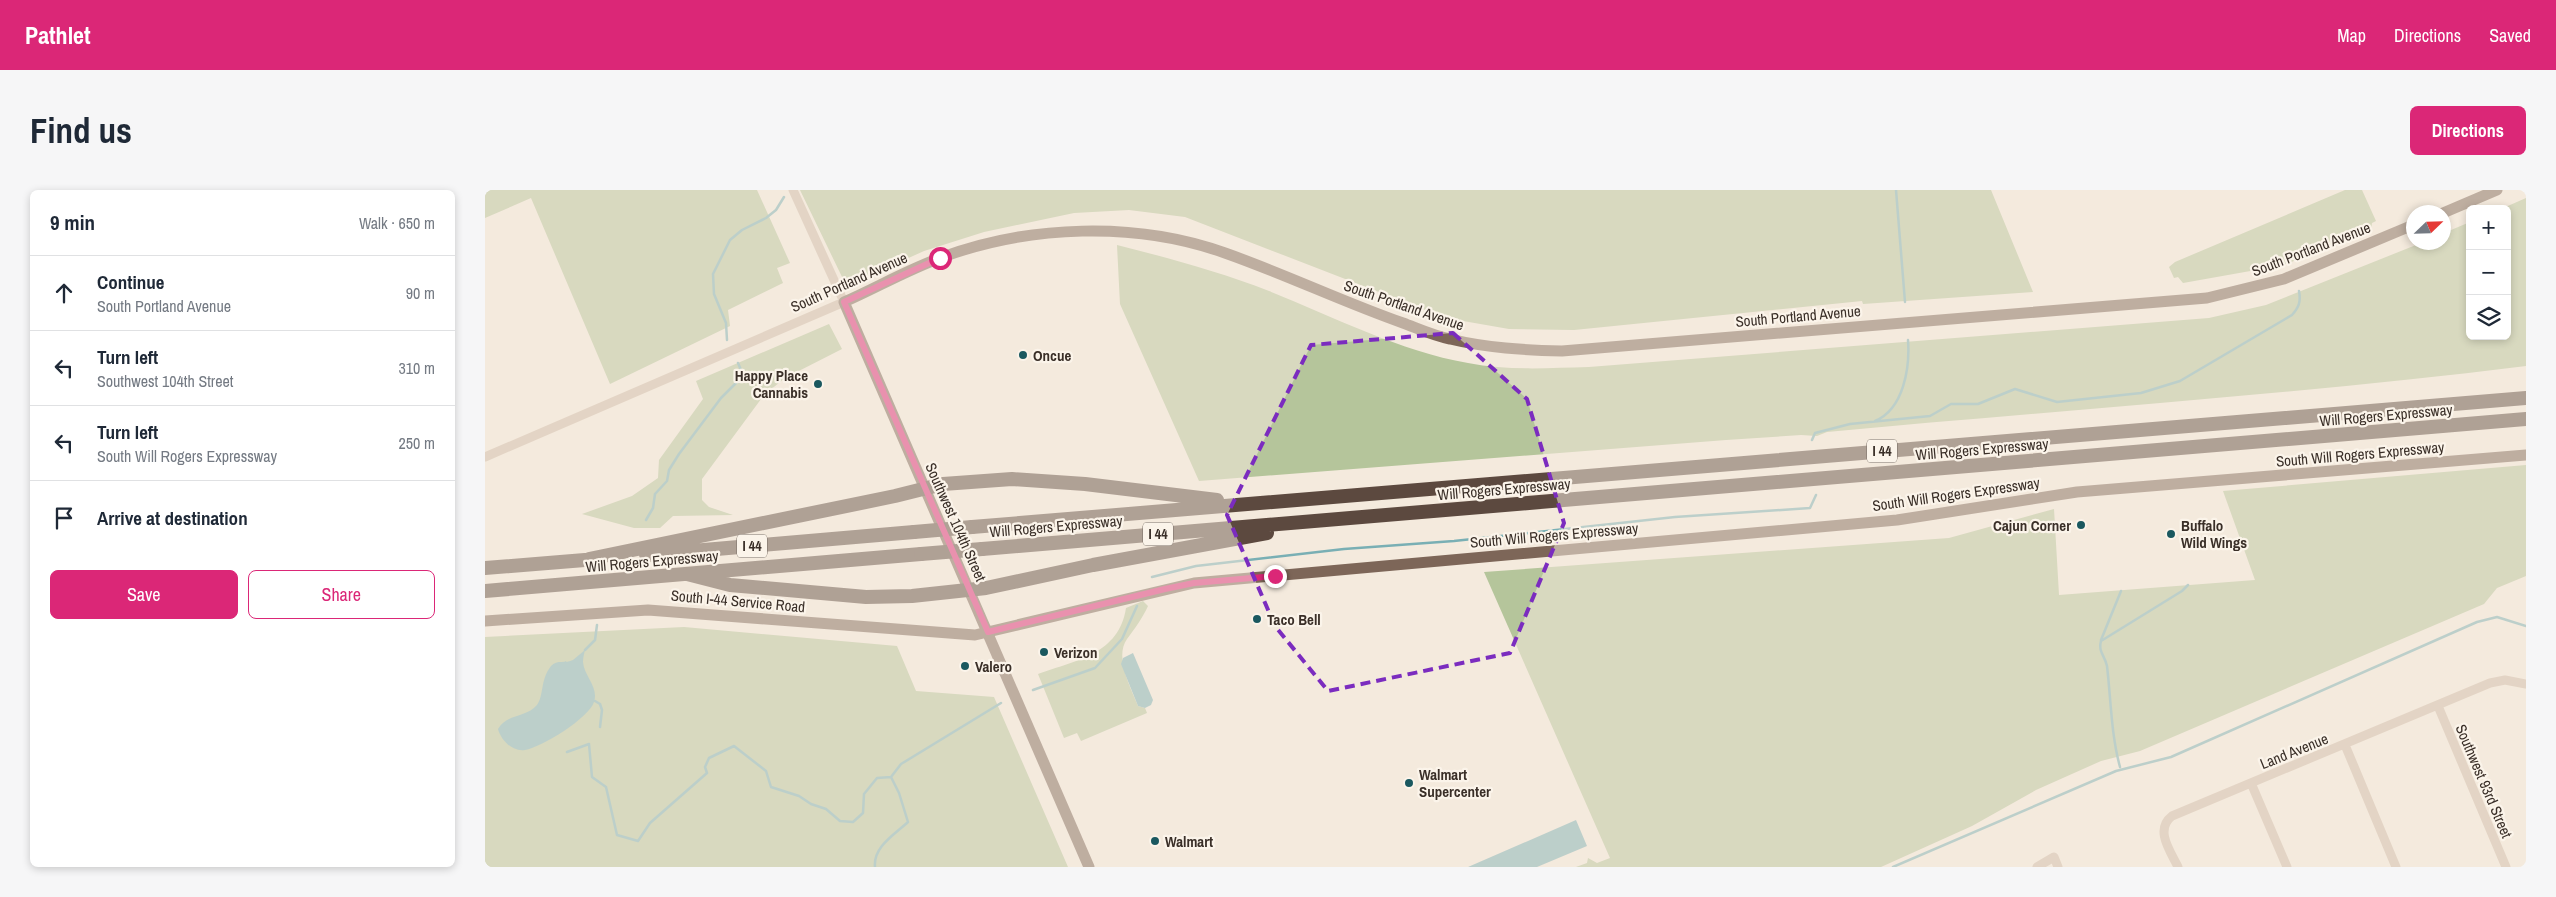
<!DOCTYPE html>
<meta charset="utf-8">
<style>
body{margin:0;font-family:"Archivo Narrow",sans-serif;background:#f6f6f7;color:#1f2937}
.controls{position:absolute;right:15px;top:15px;display:grid;overflow:hidden;border-radius:8px;box-shadow:0 2px 8px #0003}
.controls button{width:45px;height:45px;display:grid;place-items:center;padding:0;border:0;border-bottom:1px solid #e0e1e3;background:#fff;color:#1f2937;font:25px sans-serif}
.compass{position:absolute;left:1921px;top:15px;width:45px;height:45px;border-radius:50%;background:#fff;box-shadow:0 2px 8px #0003;rotate:67deg}
.stop{position:absolute;width:15px;height:15px;margin:-11px;border:4px solid #db2777;border-radius:50%;background:#fff}
.stop.end{background:#db2777;border-color:#fff;box-shadow:0 1px 5px #0008}
.list{margin:0;padding:0;list-style:none}
h2{display:flex;justify-content:space-between;align-items:center;height:65px;margin:0;padding:0 20px;font-size:21px}
h2 small{font-size:16px;font-weight:400;color:#747a83}
.list li{display:grid;grid-template-columns:32px 1fr auto;gap:15px;align-items:center;box-sizing:border-box;height:75px;padding:0 20px;border-top:1px solid #e0e1e3}
.list b{display:block;font-size:19px;white-space:nowrap}
.list p{margin:0;font-size:16px;white-space:nowrap;color:#747a83}
.list em{font-size:16px;font-style:normal;color:#747a83}
.actions{display:flex;gap:10px;padding:15px 20px}
.actions a{flex:1;padding:11px 0;border:1px solid #db2777;border-radius:8px;text-align:center;font-size:18px;color:#db2777}
.actions .main{background:#db2777;color:#fff}
.icon{flex:none;width:28px;height:28px;fill:none;stroke:currentColor;stroke-width:2;stroke-linecap:round;stroke-linejoin:round}
.map{position:relative;flex:none;width:2041px;height:677px;overflow:hidden;border-radius:8px}
header{display:flex;align-items:center;gap:30px;box-sizing:border-box;height:70px;padding:0 25px;background:#db2777;color:#fff}
header strong{font-size:24px}
nav{display:flex;gap:28px;margin-inline-start:auto;font-size:18px}
.intro{display:flex;align-items:center;justify-content:space-between;box-sizing:border-box;height:120px;padding:0 30px}
h1{margin:0;font-size:35px}
.button{padding:12px 22px;border-radius:8px;background:#db2777;color:#fff;font-size:18px;font-weight:700}
main{display:flex;gap:30px;padding:0 30px}
aside{flex:1;background:#fff;border-radius:8px;box-shadow:0 2px 8px #0003}
.map>svg:first-child{display:block}
.green{fill:#b5c59b}
.water{fill:#79afb4}
.lines{fill:none;stroke-linecap:round;stroke-linejoin:round}
.stream{stroke:#79afb4;stroke-width:2.5}
.minor{stroke:#cebba8;stroke-width:9}
.major{stroke:#7d6658;stroke-width:11}
.highway{stroke:#5c493f;stroke-width:14}
.highway-bridge{stroke:#5c493f;stroke-width:14}
.route{stroke:#db2777;stroke-width:6}
.marked{fill:none;stroke:#7b2cbf;stroke-width:4;stroke-dasharray:10 6;stroke-linejoin:round}
.poi-dot{fill:#1a585f;stroke:#fbf4ea;stroke-width:2}
.labels{text-anchor:middle;dominant-baseline:central;stroke-width:4.5;stroke-linejoin:round;paint-order:stroke}
.shield{fill:#fbf4ea;stroke:#746a62;stroke-width:1}
.shield-label{font-size:14px;font-weight:bold;fill:#3a2f28}
.street-label{font-size:15px;fill:#3a2f28;stroke:#fbf4ea}
.poi-label{font-size:15px;font-weight:bold;fill:#3a2f28;stroke:#fbf4ea;text-anchor:start}
</style>
<header>
<strong>Pathlet</strong>
<nav><a>Map</a><a>Directions</a><a>Saved</a></nav>
</header>
<div class="intro"><h1>Find us</h1><a class="button">Directions</a></div>
<main>
<aside>
<h2>9 min<small>Walk · 650 m</small></h2>
<ul class="list">
<li><svg class="icon" aria-label="ahead" viewBox="0 0 24 24"><path d="M12 20V5M6 11l6-6 6 6"/></svg><div><b>Continue</b><p>South Portland Avenue</p></div><em>90 m</em></li>
<li><svg class="icon" aria-label="left" viewBox="0 0 24 24"><path d="M17 20v-9H6M10 6l-5 5 5 5"/></svg><div><b>Turn left</b><p>Southwest 104th Street</p></div><em>310 m</em></li>
<li><svg class="icon" aria-label="left" viewBox="0 0 24 24"><path d="M17 20v-9H6M10 6l-5 5 5 5"/></svg><div><b>Turn left</b><p>South Will Rogers Expressway</p></div><em>250 m</em></li>
<li><svg class="icon" aria-label="arrive" viewBox="0 0 24 24"><path d="M6 21V4h12l-3 4 3 4H6"/></svg><div><b>Arrive at destination</b></div></li>
</ul>
<div class="actions"><a class="main">Save</a><a>Share</a></div>
</aside>
<div class="map">
<svg width="2041" height="677" viewBox="0 0 2041 677">
<rect width="100%" height="100%" fill="#f4eadd"/>
<path class="green" d="M0,0H272L305,73L292,78L298,93L243,120L245,136L125,194L46,8L0,28Z
M315,0H1506L1548,102L1378,114L1377,111L1089,140L1024,139L961,128L700,27L644,20L589,23L499,42L439,61L377,89L359,91Z
M1860,0H1877L1891,31L1887,33L1886,39L1799,75L1698,93L1693,87L1689,88L1684,77L1690,72Z
M2041,8V176C1809,205 1575,220 1342,242L1332,246L1316,245L1241,250L714,291L635,114L632,55C684,68 735,82 784,101C849,127 915,161 983,173C1024,181 1063,178 1104,177L1724,128L1781,115L1936,53L1958,52L1959,43L1985,32V146H2022V19H2016Z
M344,134L357,159L300,188L279,205L217,289V310L224,317L248,325L188,326L175,338H149L97,324L147,306L173,288L174,270L218,209L211,191Z
M2041,275V386L2012,398L1999,414L1655,561L1616,571L1551,600L1487,636L1396,677H1091L1102,673L1103,668L1112,673L1125,668L999,382L1464,348L1569,319L1574,405L1770,390L1738,301Z
M658,411L663,416C657,429 650,438 642,449C629,467 646,498 653,516L660,518L662,523L596,551L592,543L579,548L553,484C592,470 634,464 641,418Z
M199,437L412,456L431,501L509,507L583,677H0V447Z"/>
<path class="water" d="M100,460C99,464 98,468 98,472C99,486 114,497 109,512C104,528 57,557 40,560C27,562 16,550 13,539C23,523 41,528 52,515C59,506 55,490 66,476C72,469 81,474 88,470C92,467 96,463 100,460Z
M648,463L668,510L666,515L660,518L653,516L636,474L638,468Z
M1091,630L1102,656L1052,677H983Z"/>
<g class="lines">
<path class="stream" d="M1411,0L1420,112
M242,150L241,133L229,104L228,84L245,50L257,40L281,28L291,20L299,7
M1390,231C1419,219 1425,177 1423,150
M1327,250L1330,243L1365,234L1445,226L1466,214H1493L1530,199L1572,212L1656,203L1695,191L1807,125C1814,117 1816,112 1814,101
M161,330L168,318L170,304L182,291L184,280L194,264L236,208L253,191L256,180L253,173
M667,387L711,376L859,359L969,351L1190,327L1325,318L1331,305
M1616,450L1636,401
M100,460L110,450L112,435
M548,500L610,478L637,449L652,416
M110,511L115,514L117,520L115,537
M82,562L104,554L107,587L121,597L132,645L153,651L165,633L222,583L220,577L224,568L249,556L281,581L286,597L314,606L326,614L341,619L355,631L368,632L378,623L379,604L392,588L406,587L416,574L516,513
M1635,577C1626,544 1626,510 1622,476C1620,466 1613,462 1616,451L1697,401L1703,395
M390,677C388,657 409,645 423,632L414,603L406,587
M1408,677L1631,581L1686,567L1992,432L2012,427L2041,436"/>
<path class="minor" d="M0,267L359,112L308,0
M1953,516L2021,677
M1860,555L1911,677
M1766,593L1802,677
M1552,677L1569,667L1573,677
M1693,677C1686,662 1669,640 1687,626L2005,493L2020,490L2041,494"/>
<path class="major" d="M1958,23L2012,0
M0,431L163,420L490,445L709,393L1412,330L1592,302L2041,265
M604,677L359,112C391,98 422,80 455,68C543,35 651,31 740,63C800,84 858,112 918,133C934,139 949,146 965,149C1002,158 1039,160 1077,161L1722,108L1799,89L1928,35"/>
<path class="highway" d="M487,337L2041,208
M497,359L2041,229
M161,365L429,342
M104,369L410,306L458,294L527,289L600,294L732,310
M0,378L112,369
M202,384L245,395L381,407L427,406L501,398L608,375L782,343
M0,401L436,364"/>
<path class="highway-bridge" d="M429,342L487,337
M436,364L497,359"/>
</g>
<g class="lines">
<path class="route" d="M455,68L359,112L503,442L680,399L709,393L790,386"/>
</g>
<path d="M0 0H2041V677H0ZM968,143L1042,209L1079,333L1025,463L843,501L790,436L742,325L826,155Z" fill="#f4eadd" fill-opacity=".55" fill-rule="evenodd"/>
<path class="marked" d="M968,143L1042,209L1079,333L1025,463L843,501L790,436L742,325L826,155Z"/>
<g class="poi-dot">
<circle cx="538" cy="165" r="5"/>
<circle cx="333" cy="194" r="5"/>
<circle cx="1596" cy="335" r="5"/>
<circle cx="1686" cy="344" r="5"/>
<circle cx="772" cy="429" r="5"/>
<circle cx="559" cy="462" r="5"/>
<circle cx="480" cy="476" r="5"/>
<circle cx="924" cy="593" r="5"/>
<circle cx="670" cy="651" r="5"/>
</g>
<g class="labels">
<g class="shield">
<rect x="1382" y="249.5" width="30" height="23" rx="4"/>
<rect x="658" y="332.5" width="30" height="23" rx="4"/>
<rect x="252" y="344.5" width="30" height="23" rx="4"/>
</g>
<g class="shield-label">
<text x="1397" y="261">I 44</text>
<text x="673" y="344">I 44</text>
<text x="267" y="356">I 44</text>
</g>
<g class="street-label">
<text transform="translate(1826 59) rotate(-21)">South Portland Avenue</text>
<text transform="translate(364 92) rotate(-24)">South Portland Avenue</text>
<text transform="translate(919 115) rotate(19)">South Portland Avenue</text>
<text transform="translate(1313 126) rotate(-5)">South Portland Avenue</text>
<text transform="translate(1901 225) rotate(-5)">Will Rogers Expressway</text>
<text transform="translate(1497 259) rotate(-5)">Will Rogers Expressway</text>
<text transform="translate(1875 264) rotate(-5)">South Will Rogers Expressway</text>
<text transform="translate(1019 299) rotate(-5)">Will Rogers Expressway</text>
<text transform="translate(1471 304) rotate(-8)">South Will Rogers Expressway</text>
<text transform="translate(471 332) rotate(66)">Southwest 104th Street</text>
<text transform="translate(571 336) rotate(-5)">Will Rogers Expressway</text>
<text transform="translate(1069 345) rotate(-5)">South Will Rogers Expressway</text>
<text transform="translate(167 371) rotate(-5)">Will Rogers Expressway</text>
<text transform="translate(253 411) rotate(5)">South I-44 Service Road</text>
<text transform="translate(1809 561) rotate(-22)">Land Avenue</text>
<text transform="translate(1999 591) rotate(67)">Southwest 93rd Street</text>
</g>
<g class="poi-label">
<text x="548" y="165">Oncue</text>
<text x="323" y="185" text-anchor="end">Happy Place<tspan x="323" dy="17">Cannabis</tspan></text>
<text x="1586" y="335" text-anchor="end">Cajun Corner</text>
<text x="1696" y="335">Buffalo<tspan x="1696" dy="17">Wild Wings</tspan></text>
<text x="782" y="429">Taco Bell</text>
<text x="569" y="462">Verizon</text>
<text x="490" y="476">Valero</text>
<text x="934" y="584">Walmart<tspan x="934" dy="17">Supercenter</tspan></text>
<text x="680" y="651">Walmart</text>
</g>
</g>
</svg>
<div class="controls">
<button>+</button>
<button>−</button>
<button><svg class="icon" aria-label="layers" viewBox="0 0 24 24"><path d="M12 4l9 5-9 5-9-5zM3 14l9 5 9-5"/></svg></button>
</div>
<svg class="compass" viewBox="-18 -18 36 36"><path d="M0-13l5 13h-10z" fill="#e53935"/><path d="M0 13l5-13h-10z" fill="#747a83"/></svg>
<div class="stop" style="left:455px;top:68px"></div>
<div class="stop end" style="left:790px;top:386px"></div>
</div>
</main>
